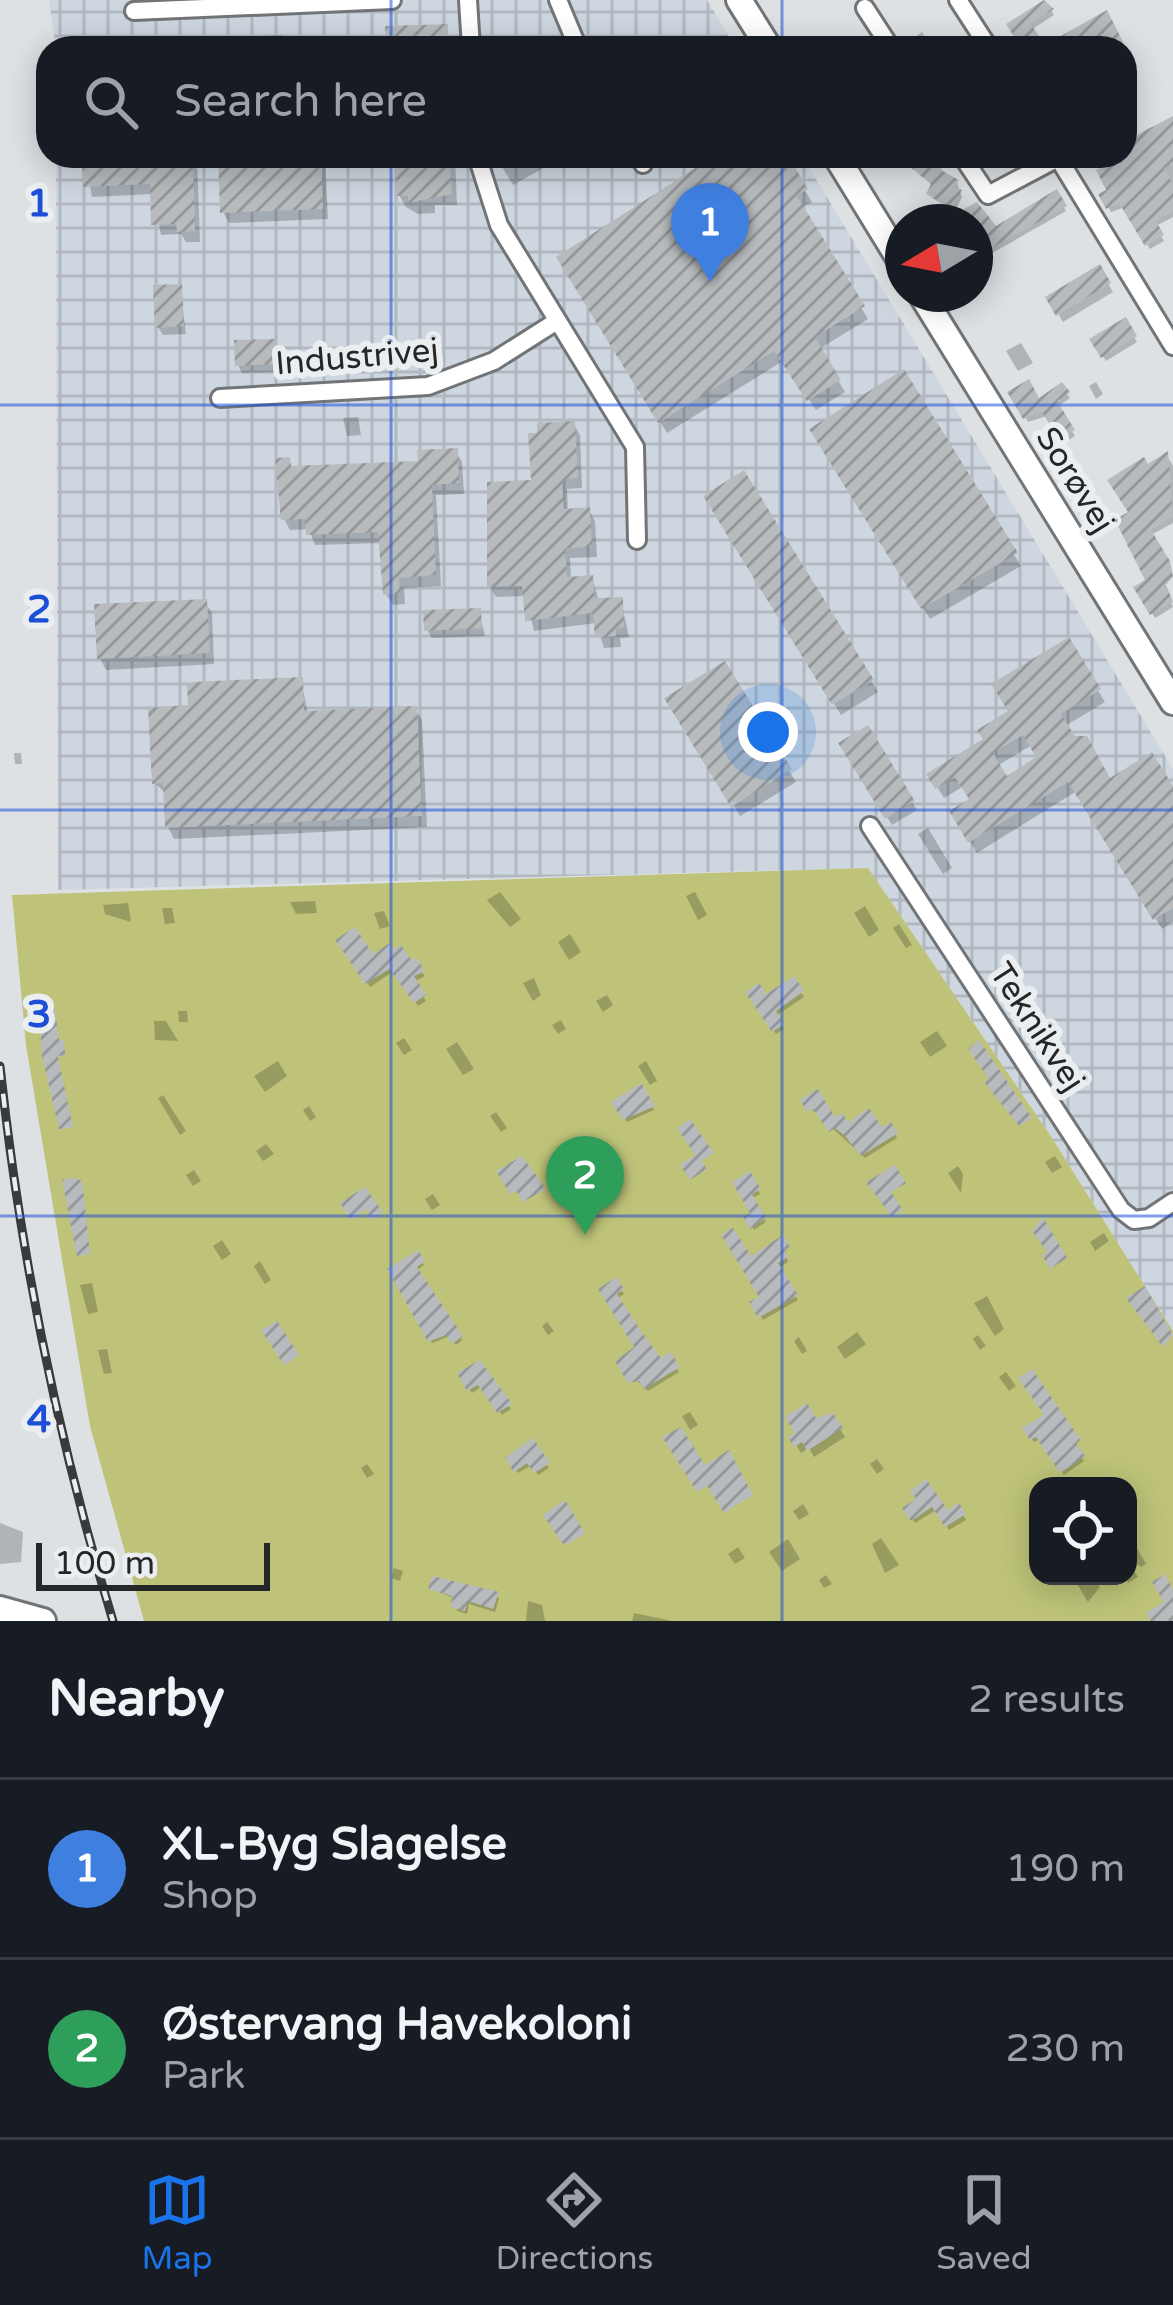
<!DOCTYPE html>
<meta charset="utf-8">
<style>
body{margin:0;font-family:"Varela Round",sans-serif;background:#20242c;color:#f1f3f6}
.controls{position:absolute;right:36px;bottom:36px;display:grid;overflow:hidden;border-radius:24px;box-shadow:0 6px 30px #0003}
.controls button{width:108px;height:108px;display:grid;place-items:center;padding:0;border:0;border-bottom:3px solid #363941;background:#171b24;color:#f1f3f6;font:60px sans-serif}
.compass{position:absolute;left:885px;top:204px;width:108px;height:108px;border-radius:50%;background:#171b24;box-shadow:0 6px 30px #0003;rotate:260deg}
.scale{position:absolute;left:36px;bottom:30px;width:234px;box-sizing:border-box;padding-left:12px;border:6px solid #252627;border-top:0;font-size:33px;line-height:42px;white-space:nowrap;color:#252627;-webkit-text-stroke:9px #eaeef1;paint-order:stroke}
.you{position:absolute;left:768px;top:732px;width:42px;height:42px;margin:-30px;border:9px solid #fff;border-radius:50%;background:#1a73e8;box-shadow:0 0 0 18px #1a73e833}
.badge{display:grid;place-items:center;width:78px;height:78px;border-radius:50%;background:#1a73e8;color:#fff;font-size:39px;font-weight:700}
.pin{position:absolute;translate:-50% -99px;filter:drop-shadow(0 3px 6px #0008)}
.pin::after{content:'';position:absolute;top:63px;width:42px;height:36px;background:inherit;clip-path:polygon(0 0,100% 0,50% 100%)}
.list{margin:0;padding:0;list-style:none}
h2{display:flex;justify-content:space-between;align-items:center;height:156px;margin:0;padding:0 48px;font-size:51px}
h2 small{font-size:39px;font-weight:400;color:#9ea1a6}
.list li{display:grid;grid-template-columns:78px 1fr auto;gap:36px;align-items:center;box-sizing:border-box;height:180px;padding:0 48px;border-top:3px solid #363941}
.list b{display:block;font-size:45px;white-space:nowrap}
.list p{margin:0;font-size:39px;white-space:nowrap;color:#9ea1a6}
.list em{font-size:39px;font-style:normal;color:#9ea1a6}
.icon{flex:none;width:66px;height:66px;fill:none;stroke:currentColor;stroke-width:2;stroke-linecap:round;stroke-linejoin:round}
.map{position:relative;flex:none;width:1173px;height:1621px;overflow:hidden}
.search{position:absolute;background:#171b24;box-shadow:0 6px 30px #0003;left:36px;right:36px;top:36px;height:132px;display:flex;align-items:center;gap:30px;box-sizing:border-box;padding:0 42px;border-radius:36px;color:#9ea1a6;font-size:45px}
.sheet{height:516px;background:#171b24}
nav{display:flex;justify-content:space-around;align-items:center;box-sizing:border-box;height:168px;border-top:3px solid #363941;background:#171b24;font-size:33px;color:#9ea1a6}
nav a{display:grid;justify-items:center;gap:6px}
nav .on{color:#1a73e8}
.map>svg:first-child{display:block}
.industrial{fill:url(#industrial-grid)}
.garden{fill:#bec379;fill-rule:evenodd}
.shadow{fill:#0003;fill-rule:evenodd}
.building{fill:url(#building-hatch);fill-rule:evenodd}
.lines{fill:none;stroke-linecap:round;stroke-linejoin:round}
.street-casing{stroke:#727578;stroke-width:22}
.secondary-casing{stroke:#727578;stroke-width:30}
.street{stroke:#fff;stroke-width:16}
.secondary{stroke:#fff;stroke-width:24}
.rail-casing{stroke:#393a3b;stroke-width:9}
.rail{stroke:#eaeef1;stroke-width:4.5;stroke-dasharray:14;stroke-linecap:butt}
.grid{fill:none;stroke:#1d4ed8;stroke-width:3;stroke-opacity:0.55}
.labels{text-anchor:middle;dominant-baseline:central;stroke-width:12;stroke-linejoin:round;paint-order:stroke}
.street-label{font-size:33px;fill:#252627;stroke:#eaeef1}
.grid-label{font-size:39px;text-anchor:middle;font-weight:bold;fill:#1d4ed8;stroke:#eaeef1;stroke-width:12;stroke-linejoin:round;paint-order:stroke}
</style>
<div class="map">
<svg width="1173" height="1621" viewBox="0 0 1173 1621">
<defs>
<pattern id="industrial-grid" width="8" height="8" patternUnits="userSpaceOnUse" patternTransform="scale(3)"><rect width="8" height="8" fill="#ced7e0"/><path d="M0 4h8M4 0v8" fill="none" stroke="#b1b8c0"/></pattern>
<pattern id="building-hatch" width="6" height="6" patternUnits="userSpaceOnUse" patternTransform="scale(3)"><rect width="6" height="6" fill="#b7bbbe"/><path d="M-1 1l2-2M0 6l6-6M5 7l2-2" fill="none" stroke="#95989a"/></pattern>
</defs>
<rect width="100%" height="100%" fill="#dde1e4"/>
<path class="industrial" d="M49,0H707L736,48H56Z
M56,156H802L1173,769V1331L1052,1138L868,868L58,890Z"/>
<path class="garden" d="M868,868L1052,1138L1173,1331V1621H144L90,1426L26,1045L12,895ZM1038,1486H1128V1576H1038Z"/>
<path class="shadow" d="M1046,2L1054,15L1031,30L1010,25Z
M1106,14L1124,48H1078L1069,33Z
M922,32L932,48H910L907,43Z
M281,35L287,48H247V37Z
M1173,119V217L1156,226L1164,241L1150,249L1125,207L1111,212L1102,196L1110,192L1104,156H1125V144Z
M85,156H197L200,242H186L181,234L161,235L153,194L92,197Z
M221,156H325L328,219L229,223L223,212Z
M398,156H455L457,205H435V213L418,214L406,207L399,195Z
M510,156H565L513,185L499,162Z
M708,156H784L812,202L801,208L868,319L819,349L845,392L816,410L783,361L667,433L560,258L712,162Z
M916,156H940L942,174L957,182L962,197L955,211L932,198L933,186L913,167Z
M1056,194L1066,211L975,263V237L981,233L968,210L996,230Z
M1099,268L1113,292L1063,322L1049,298Z
M180,287L186,334L163,335L158,327Z
M1125,321L1137,342L1106,361L1093,340Z
M275,342L281,372L242,373L238,365Z
M1021,343L1033,363L1018,371L1006,351Z
M903,373L1021,566L930,619L813,430Z
M1096,382L1103,394L1096,399L1089,386Z
M1062,386L1070,398L1057,407L1075,436L1064,443L1047,416L1028,422L1011,393L1038,402Z
M358,417L361,435L347,436L343,418Z
M574,424L580,435L582,488L567,489L568,511L589,510L595,521L597,557L570,558L571,579L592,578L599,601L621,600L629,637L620,638L621,647L604,648L596,623L534,631L526,596L496,597L490,587L534,483Z
M456,451L462,462L464,494L436,495L441,586L404,588L405,604L393,605L386,594L382,543L315,545L309,529L290,530L284,519L288,460L293,469L421,464Z
M1167,456L1173,466V523L1151,535L1173,576L1164,587L1173,607L1155,618L1137,588L1149,581L1127,545L1132,542V513L1147,468Z
M743,474L878,692L841,715L707,497Z
M205,602L212,613L214,664L106,670L100,658Z
M479,611L485,636L432,638L427,630Z
M1068,641L1105,702L1065,726L1109,782L1173,792V922L1162,929L1077,791L977,853L953,812L972,800L964,786L944,798L930,775L986,740ZM1032,745L1040,758L1006,780L997,766Z
M724,665L796,782L740,816L668,699Z
M301,680L308,714L415,709L422,720L427,827L174,839L168,827L166,794L155,783L191,708Z
M867,729L917,810L892,825L842,744Z
M14,753H21L22,764H15Z
M928,828L952,868L943,874L918,834Z
M500,892L521,919L510,927L487,900Z
M695,892L707,915L698,920L686,896Z
M315,901L317,913L296,914L290,902Z
M128,903L131,922L105,914L103,905Z
M865,906L879,930L869,937L854,913Z
M162,908H172L175,923L165,924Z
M384,911L390,926L380,929L374,913Z
M899,924L912,945L906,948L893,928Z
M570,934L581,952L569,960L558,942Z
M339,941L372,959L400,949L425,976L414,982L426,1001L418,1006L394,971L370,987Z
M534,978L541,995L533,1001L523,983Z
M793,980L804,997L776,1016L784,1029L776,1034L749,993L766,999Z
M607,995L613,1005L603,1012L596,1001Z
M178,1011H187L188,1022H179Z
M561,1020L566,1029L558,1034L552,1025Z
M154,1021H166L178,1041L155,1040Z
M937,1031L947,1046L930,1057L920,1042Z
M404,1038L412,1050L404,1055L396,1043Z
M457,1042L474,1069L463,1075L446,1049Z
M278,1061L287,1076L265,1092L254,1076Z
M646,1061L657,1081L650,1085L638,1066Z
M640,1087L654,1110L627,1122L615,1103Z
M163,1095L186,1131L180,1135L158,1098Z
M806,1104L847,1126L881,1131L890,1126L897,1138L865,1158Z
M309,1106L316,1117L310,1121L303,1110Z
M496,1112L507,1128L501,1132L490,1116Z
M266,1144L274,1154L263,1161L256,1151Z
M1055,1156L1062,1167L1052,1173L1045,1162Z
M958,1166L963,1174L961,1193L948,1173Z
M194,1170L201,1181L193,1186L186,1175Z
M749,1175L760,1194L751,1199L766,1222L754,1230L747,1218L754,1214L736,1183Z
M433,1194L440,1205L432,1210L425,1199Z
M1104,1233L1109,1241L1095,1251L1090,1242Z
M222,1240L231,1254L222,1260L213,1246Z
M783,1242L788,1262L778,1268L798,1300L763,1320L753,1303L763,1298L750,1260Z
M417,1254L424,1265L416,1271L462,1340L456,1345L450,1336L432,1343L391,1270Z
M260,1261L271,1280L265,1284L254,1266Z
M615,1282L624,1294L617,1299L660,1362L670,1356L679,1372L648,1391L620,1365L637,1346L602,1290Z
M92,1283L98,1312L88,1314L80,1285Z
M987,1296L1004,1329L995,1336L974,1303Z
M547,1322L554,1331L548,1335L542,1326Z
M857,1332L866,1344L845,1359L837,1347Z
M978,1335L986,1346L980,1350L973,1339Z
M799,1337L807,1351L802,1354L794,1341Z
M107,1349L112,1373L104,1374L98,1350Z
M479,1364L511,1409L502,1415L482,1386L472,1393L461,1374Z
M1006,1372L1016,1386L1009,1391L999,1377Z
M690,1412L698,1425L690,1430L682,1416Z
M832,1416L845,1437L814,1457L809,1448L801,1453L792,1438Z
M1026,1429L1078,1441L1076,1448L1084,1461L1064,1475L1040,1439L1034,1442Z
M532,1442L549,1468L538,1475L532,1465L518,1473L509,1459Z
M877,1459L884,1469L877,1474L870,1464Z
M367,1464L374,1474L367,1478L361,1468Z
M920,1500L947,1514L958,1507L966,1520L949,1530L936,1510L915,1523L906,1509Z
M803,1504L809,1514L799,1520L793,1511Z
M0,1523L23,1532L21,1562L0,1564Z
M1128,1533L1146,1564L1141,1567L1128,1557Z
M881,1538L899,1565L885,1573L872,1544Z
M788,1539L800,1559L782,1571L769,1552Z
M738,1547L745,1558L735,1564L728,1554Z
M1128,1561L1138,1577L1128,1583L1124,1576Z
M394,1568L403,1571L400,1581L391,1578Z
M826,1575L832,1584L824,1588L819,1580Z
M1090,1576L1100,1587L1088,1602L1077,1584Z
M431,1588L497,1595L499,1599L495,1612L469,1604L467,1614L457,1611L455,1599Z
M528,1601L542,1605L545,1621H526Z
M634,1613L668,1620L669,1621H632Z"/>
<path class="building" d="M1044,0L1054,9L1031,24L1045,45L1107,10L1124,44L1021,48L1006,24Z
M448,24V48H386L385,26Z
M1173,116V164L1164,168L1173,185V211L1156,221L1164,235L1145,246L1119,203L1106,209L1098,194L1106,190L1096,170L1106,165L1101,156H1125V141Z
M82,156H193L195,231L177,232L176,224L151,225L150,184L83,187Z
M218,156H321L323,209L220,213Z
M395,156H450L452,194L408,203V195L396,196Z
M705,156H788L808,189L797,196L865,306L815,337L841,380L807,401L774,351L658,423L556,257L708,160Z
M916,156H941V170L959,180L955,187L962,190L952,208L926,194L931,184L910,167Z
M1057,189L1067,206L975,257V222L964,209L977,202L996,226Z
M1100,264L1111,283L1056,316L1045,297Z
M182,284L184,326L155,328L153,285Z
M1126,317L1137,336L1101,358L1089,339Z
M277,339L278,364L235,366L234,340Z
M904,369L1018,553L921,609L809,429Z
M1029,379L1039,398L1062,382L1070,392L1057,401L1075,430L1059,440L1042,412L1023,419L1007,392Z
M575,421L578,478L562,479L564,509L590,507L592,547L565,548L567,577L593,575L595,598L623,597L624,627L616,628V636L595,638L593,613L525,621L522,586L487,587V482L531,480L528,433H537V423Z
M458,448L459,483L432,485L436,575L399,578L400,594L383,595L378,532L306,535L305,519L281,520L275,458L290,457L291,466L418,461L417,450Z
M1168,451L1173,517L1151,530L1170,561L1173,577L1165,582L1173,602L1150,615L1133,587L1145,580L1115,520L1128,512L1107,480L1144,457L1148,464Z
M744,470L874,680L832,705L703,496Z
M207,599L210,653L97,659L94,604Z
M481,608L482,628L424,631L423,610Z
M1069,637L1101,689L1061,714L1075,736H1087L1110,778L1152,752L1173,786V908L1153,920L1068,782L968,843L949,811L969,799L955,777L935,789L926,774L983,739L977,730L1008,711L991,684ZM1023,735L1036,757L1007,776L993,753Z
M725,661L792,769L731,807L664,698Z
M303,677L304,711L417,706L422,816L165,828L163,783L152,784L148,708L188,705L187,685L192,682Z
M868,725L915,801L885,819L838,743Z
M355,927L373,954L390,943L394,949L401,945L411,960L416,957L425,971L414,976L426,995L414,1003L389,969L365,984L335,940Z
M794,976L804,991L776,1011L784,1024L772,1032L745,992L759,983L766,994Z
M55,1009L59,1041L64,1040L65,1055L58,1056L73,1128L59,1129L42,1056L39,1011Z
M979,1040L1032,1118L1019,1126L984,1082L989,1079L968,1049Z
M641,1083L655,1106L623,1120L611,1102Z
M818,1089L835,1117L842,1113L848,1122L869,1108L882,1127L891,1122L898,1133L861,1156L844,1135L835,1128L829,1132L813,1109L807,1112L800,1100Z
M690,1119L714,1153L701,1161L707,1169L690,1180L680,1165L695,1155L677,1128Z
M522,1156L546,1189L523,1202L516,1191L510,1194L496,1171Z
M895,1165L906,1183L891,1192L903,1210L892,1217L866,1182Z
M750,1171L761,1189L752,1194L766,1218L750,1229L743,1217L750,1213L732,1182Z
M75,1178L82,1181L90,1254L77,1256L62,1180Z
M365,1187L383,1212L372,1220L366,1209L351,1220L340,1203Z
M1043,1217L1067,1258L1050,1269L1042,1255L1047,1252L1032,1231Z
M732,1227L751,1256L783,1235L790,1247L784,1251L788,1257L778,1263L798,1295L758,1318L749,1302L759,1297L721,1235Z
M418,1250L425,1261L417,1267L463,1336L452,1344L446,1335L428,1342L387,1269Z
M616,1277L624,1289L617,1294L643,1334L661,1358L671,1352L680,1367L644,1389L639,1381L628,1383L615,1361L634,1347L598,1289Z
M1145,1286L1173,1335L1163,1347L1126,1298Z
M277,1321L299,1355L284,1365L261,1330Z
M480,1360L512,1404L497,1413L478,1385L467,1391L457,1373Z
M1032,1369L1081,1440L1076,1443L1085,1456L1060,1473L1036,1437L1030,1440L1022,1428L1044,1415L1018,1378Z
M807,1403L816,1418L833,1413L843,1428L807,1451L802,1442L794,1447L788,1437L795,1433L785,1417Z
M681,1427L705,1465L729,1450L753,1495L724,1513L707,1486L697,1492L662,1437Z
M533,1438L550,1463L534,1473L527,1463L514,1472L505,1458Z
M926,1479L948,1510L959,1503L966,1514L945,1527L932,1507L911,1521L902,1508L916,1499L910,1491Z
M565,1500L585,1533L568,1544L562,1543L543,1515Z
M1165,1574L1173,1590V1621H1151L1146,1613L1164,1602L1152,1582Z
M432,1576L499,1592L493,1609L468,1601L465,1611L451,1607L452,1596L428,1589Z"/>
<g class="lines">
<defs>
<path id="street" d="M468,0L471,48
M558,0L578,48
M958,0L989,48
M865,8L891,48
M134,11L392,0
M477,156L499,225L635,447L637,540
M638,156L643,164
M962,156L988,195L1058,158
M1057,156L1173,346
M220,398L428,386L494,361L557,321
M870,826L1121,1210L1134,1220L1149,1218L1173,1202"/>
<path id="secondary" d="M739,0L769,48
M836,156L903,265
M921,294L1173,702
M0,1609L43,1621"/>
</defs>
<use href="#street" class="street-casing"/>
<use href="#secondary" class="secondary-casing"/>
<use href="#street" class="street"/>
<use href="#secondary" class="secondary"/>
<defs>
<path id="rail" d="M0,1066C20,1254 58,1440 113,1621"/>
</defs>
<use href="#rail" class="rail-casing"/>
<use href="#rail" class="rail"/>
</g>
<path class="grid" d="M391,0V48M782,0V48M391,156V1621M782,156V1621M0,405H1173M0,810H1173M0,1216H1173"/>
<g class="labels">
<g class="street-label">
<text transform="translate(357 357) rotate(-5)">Industrivej</text>
<text transform="translate(1075 480) rotate(58)">Sorøvej</text>
<text transform="translate(1037 1027) rotate(57)">Teknikvej</text>
</g>
</g>
<g class="grid-label">
<text x="39" y="216">1</text>
<text x="39" y="622">2</text>
<text x="39" y="1027">3</text>
<text x="39" y="1432">4</text>
</g>
</svg>
<div class="controls">
<button><svg class="icon" aria-label="locate" viewBox="0 0 24 24"><circle cx="12" cy="12" r="6"/><path d="M12 2v4M12 18v4M2 12h4M18 12h4"/></svg></button>
</div>
<svg class="compass" viewBox="-18 -18 36 36"><path d="M0-13l5 13h-10z" fill="#e53935"/><path d="M0 13l5-13h-10z" fill="#9ea1a6"/></svg>
<div class="scale">100 m</div>
<div class="you"></div>
<div class="pin badge" style="left:710px;top:282px;background:#3f7fe0">1</div>
<div class="pin badge" style="left:585px;top:1235px;background:#2e9e5b">2</div>
<div class="search"><svg class="icon" aria-label="search" viewBox="0 0 24 24"><circle cx="10" cy="10" r="6"/><path d="M15 15l6 6"/></svg>Search here</div>
</div>
<section class="sheet">
<h2>Nearby<small>2 results</small></h2>
<ul class="list">
<li><span class="badge" style="background:#3f7fe0">1</span><div><b>XL-Byg Slagelse</b><p>Shop</p></div><em>190 m</em></li>
<li><span class="badge" style="background:#2e9e5b">2</span><div><b>Østervang Havekoloni</b><p>Park</p></div><em>230 m</em></li>
</ul>
</section>
<nav>
<a class="on"><svg class="icon" aria-label="map" viewBox="0 0 24 24"><path d="M3 6l6-2 6 2 6-2v14l-6 2-6-2-6 2zM9 4v14M15 6v14"/></svg>Map</a>
<a><svg class="icon" aria-label="directions" viewBox="0 0 24 24"><path d="M12 3l9 9-9 9-9-9zM9 14v-3h6M13 9l2 2-2 2"/></svg>Directions</a>
<a><svg class="icon" aria-label="saved" viewBox="0 0 24 24"><path d="M7 4h10v16l-5-4-5 4z"/></svg>Saved</a>
</nav>
